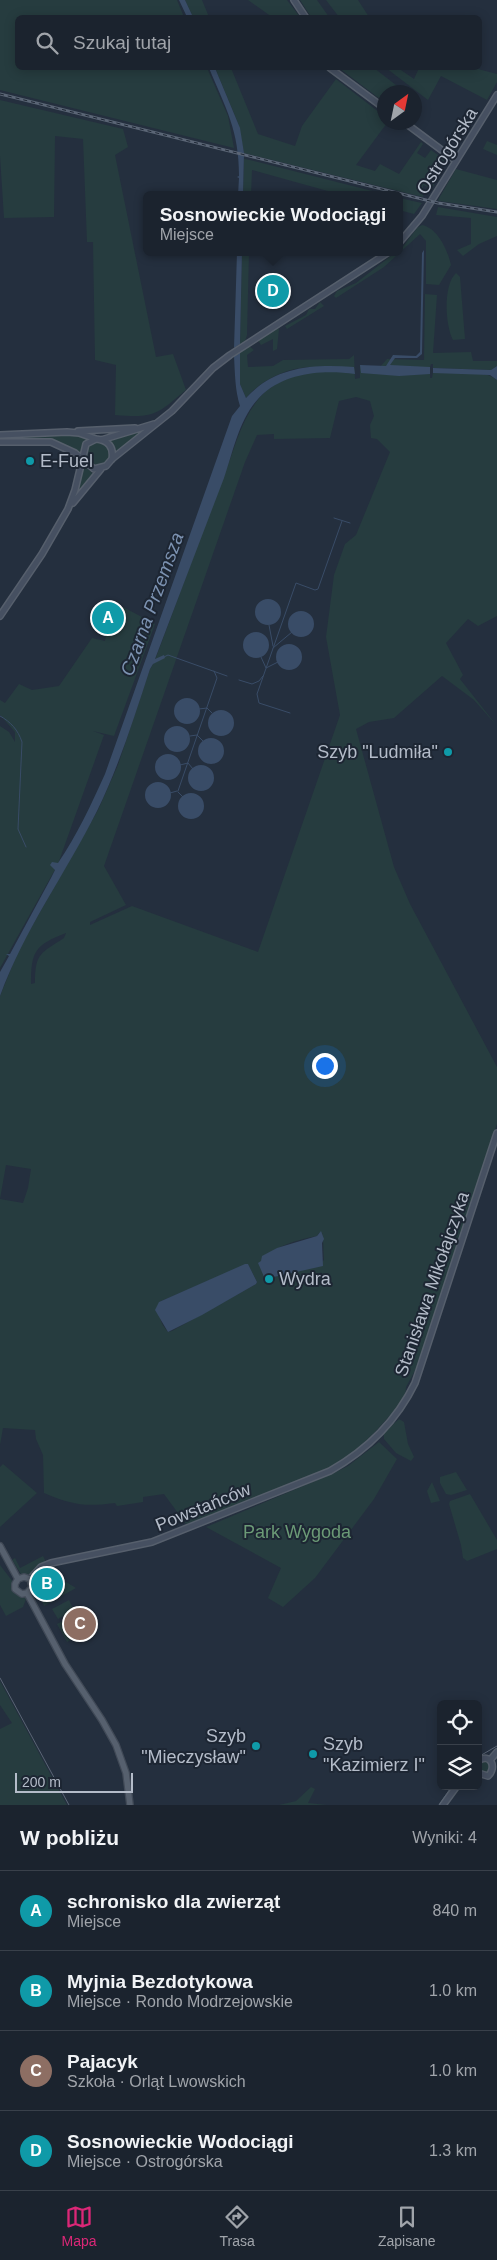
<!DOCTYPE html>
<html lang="pl">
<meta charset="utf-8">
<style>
body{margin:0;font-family:Arial,sans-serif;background:#242b36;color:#f1f3f6}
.controls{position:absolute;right:15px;bottom:15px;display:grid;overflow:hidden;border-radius:8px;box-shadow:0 2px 12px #0003}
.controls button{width:45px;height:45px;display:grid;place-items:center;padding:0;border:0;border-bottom:1px solid #39404a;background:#1b232e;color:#f1f3f6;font:25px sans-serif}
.compass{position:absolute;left:377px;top:85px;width:45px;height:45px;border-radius:50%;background:#1b232e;box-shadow:0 2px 12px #0003;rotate:33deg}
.scale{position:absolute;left:15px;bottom:12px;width:118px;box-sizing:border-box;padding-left:5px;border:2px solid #b4bcc9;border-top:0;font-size:14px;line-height:18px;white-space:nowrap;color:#b4bcc9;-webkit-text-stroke:4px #1d2633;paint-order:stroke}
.you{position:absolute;left:324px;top:1065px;width:18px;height:18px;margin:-12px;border:4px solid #fff;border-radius:50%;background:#1a73e8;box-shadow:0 0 0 8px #1a73e833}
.badge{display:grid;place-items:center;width:32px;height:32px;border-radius:50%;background:#db2777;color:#fff;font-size:16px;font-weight:700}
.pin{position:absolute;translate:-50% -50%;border:2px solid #fff;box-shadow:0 1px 5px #0006}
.popup{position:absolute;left:143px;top:191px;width:260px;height:65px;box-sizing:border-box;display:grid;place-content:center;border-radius:8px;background:#1b232e;filter:drop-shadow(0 1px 4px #0005);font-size:16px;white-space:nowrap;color:#a0a4aa}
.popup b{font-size:19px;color:#f1f3f6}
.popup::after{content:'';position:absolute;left:50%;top:100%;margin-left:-10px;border:10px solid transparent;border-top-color:#1b232e}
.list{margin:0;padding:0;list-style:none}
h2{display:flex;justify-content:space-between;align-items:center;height:65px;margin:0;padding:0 20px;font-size:21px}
h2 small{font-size:16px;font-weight:400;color:#a0a4aa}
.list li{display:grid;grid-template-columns:32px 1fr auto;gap:15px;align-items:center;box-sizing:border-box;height:80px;padding:0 20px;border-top:1px solid #39404a}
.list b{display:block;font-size:19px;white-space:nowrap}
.list p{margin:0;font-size:16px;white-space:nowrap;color:#a0a4aa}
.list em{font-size:16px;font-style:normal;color:#a0a4aa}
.icon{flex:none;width:28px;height:28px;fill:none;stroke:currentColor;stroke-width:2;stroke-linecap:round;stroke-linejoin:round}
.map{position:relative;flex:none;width:497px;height:1805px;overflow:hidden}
.search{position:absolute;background:#1b232e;box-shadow:0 2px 12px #0003;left:15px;right:15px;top:15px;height:55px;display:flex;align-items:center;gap:12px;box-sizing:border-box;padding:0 18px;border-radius:8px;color:#a0a4aa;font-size:19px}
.sheet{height:385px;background:#1b232e}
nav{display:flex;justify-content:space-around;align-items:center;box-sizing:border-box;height:70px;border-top:1px solid #39404a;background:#1b232e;font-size:14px;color:#a0a4aa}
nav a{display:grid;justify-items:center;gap:2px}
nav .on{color:#db2777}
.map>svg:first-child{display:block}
.green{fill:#263c3f;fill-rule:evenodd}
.water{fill:#394c67}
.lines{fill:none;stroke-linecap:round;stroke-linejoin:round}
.stream{stroke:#394c67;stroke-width:1}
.secondary-casing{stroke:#565f6c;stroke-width:8}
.primary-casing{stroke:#414a57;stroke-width:8}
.secondary{stroke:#465061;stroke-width:5}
.primary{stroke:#56606e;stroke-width:5.5}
.tram{stroke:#5a6575;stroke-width:1}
.rail-casing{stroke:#5a6575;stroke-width:3}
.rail{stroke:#1d2633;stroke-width:1;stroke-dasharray:4;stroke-linecap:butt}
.culture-dot{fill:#0f9aa8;stroke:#1d2633;stroke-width:2}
.labels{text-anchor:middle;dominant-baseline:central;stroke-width:4;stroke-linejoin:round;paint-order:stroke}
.street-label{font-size:18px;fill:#b4bcc9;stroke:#1d2633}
.poi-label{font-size:18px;fill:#b4bcc9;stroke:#1d2633;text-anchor:start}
.park-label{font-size:18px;fill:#6b9a76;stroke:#1d2633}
.water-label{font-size:19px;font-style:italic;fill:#7c92b1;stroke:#1d2633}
</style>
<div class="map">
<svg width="497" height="1805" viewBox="0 0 497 1805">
<rect width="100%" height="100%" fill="#242f3e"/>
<path class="green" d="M0,0H177L184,17L18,18V68H207L228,116L234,148L0,90Z
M185,0H202L209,17H193Z
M248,0H287L300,17H272Z
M300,0H317L329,17H311Z
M326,0H358L369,17H339Z
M215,68H231L258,134L295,146L302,126L336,79L384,116V122L387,123L356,165L375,171L380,164L399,174L421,142L423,144L417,153L425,158L431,150L445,160L432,189L423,185V197L244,153L238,123Z
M339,68H374L405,92H384V102Z
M386,68H398L414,79L419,68H474L497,74V82L487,100L441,76L428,100Z
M0,100L123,129L128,147L115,155L156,357L173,354L186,390C156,415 155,418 115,415L116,365L95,360L93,242H87L83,139L55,136L54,217L4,218L0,156Z
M487,141L497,145V155L483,149Z
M244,159L250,160L388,195H342L252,170L251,195H243Z
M456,169L497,180V209L439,201L438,200Z
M399,198L422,203L414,214L399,210Z
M438,207L497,217V236L479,244L463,256L457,250L471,244V218L436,215Z
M422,225C438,228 448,251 451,265L439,285L426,284V241L420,234L384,267L336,298L334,296L337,291L356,283L396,252H399L417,228Z
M242,252H249L247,335L245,341L240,344Z
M456,273L460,277L465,339L453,340C445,325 443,285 456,273Z
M425,294L437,295L433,353L471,352L473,361H497V366L491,370L433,368V364H431L430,367H423L421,374H430V378H432L433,373C452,373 482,368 497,380V616L478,626L468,619L446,643L463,675L460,679L497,726L474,700L442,676L394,718L369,722L356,729L394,867L410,904L497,1067V1124L417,1367L406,1387L405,1399L374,1433L355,1451L329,1468L210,1518L186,1524L164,1494L143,1497V1502L117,1506L115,1503C84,1507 73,1505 44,1493L43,1455L36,1439L35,1430L3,1428L0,1445V1199L23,1203L28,1188L31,1169L6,1165L0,1199V996L19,949L98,810L118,765L150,669L155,660C178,599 200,538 223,478C235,449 240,420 261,396C273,382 294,377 310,367C286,368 261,380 246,398L240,384V352L249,346L254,350L247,355L248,367L273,366L283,360L349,359L354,355L355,379L360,378V365L379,368L387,359L424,360ZM356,397L370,401L374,416L370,425L371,438L377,439L390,452L356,535L345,544L334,575L326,637L340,715L258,952L132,906L90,925V922L126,905L104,866L245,462L257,435L274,434V439L330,438L339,401ZM66,933L64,938C41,953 35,953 35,983L31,984C31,951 35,945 66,933ZM319,1233H322C324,1242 323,1251 324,1260L318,1266L266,1279L259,1264C272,1246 297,1240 317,1236ZM248,1264L257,1282L256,1284L172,1331L168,1332C159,1322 159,1315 159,1302Z
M320,302L324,306L287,329L285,326L306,315L309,309H315Z
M276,327L279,329L277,349L273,351V339L261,345L258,340Z
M148,428L118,452L107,439Z
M71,435L89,439L83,445L80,453L51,440H1L0,437Z
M86 454a12 12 0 1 1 24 0a12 12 0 1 1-24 0Z
M84,464L93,474L79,490H78Z
M123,607L155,624L114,736L93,731L104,735L58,864L0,968V726L9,732L15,742V732L0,715V700L5,703L19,684L32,690L59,686L92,638L105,641L106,635Z
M399,1419L404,1422L408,1444L414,1457L411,1461L396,1453L384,1439V1433Z
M379,1442L397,1459L374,1499L315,1578L283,1607L268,1598L281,1568L206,1527L334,1473L348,1466Z
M3,1464L37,1493L0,1527V1467Z
M456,1472L467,1490L451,1495L446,1494L440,1483V1477Z
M432,1482L440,1501L431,1503L427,1491Z
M470,1494L497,1540V1549L467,1561L463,1558L461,1545L449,1504L450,1501Z
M43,1556L46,1562L29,1574H21L12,1560L15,1558L20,1568Z
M0,1565L26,1599L23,1607L6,1616L0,1605Z
M49,1570L59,1576L52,1572L36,1584L35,1594L37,1601C32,1591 36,1582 41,1572Z
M66,1582L76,1588L44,1606L41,1599Z
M69,1600L74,1610L58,1619L52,1609Z
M68,1618L78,1636L67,1642L57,1624Z
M0,1681L67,1805H0V1729L12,1723L0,1705Z
M479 1767a6 6 0 1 1 12 0a6 6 0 1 1-12 0Z
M311,1787L315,1789L308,1803L327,1805H279L296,1801Z"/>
<path class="water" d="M179,0H185L193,17H187Z
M209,68H215L240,128L244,153L243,195H238L239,178L237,177L239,176C239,130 226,109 209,68Z
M424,250L422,354L417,358H395L390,365L430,367V374L399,376L361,373L360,365L386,366L393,355L416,356L420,352L422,253Z
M237,252H242L240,344L234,348Z
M240,352V384L246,398C275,366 314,364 354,367L355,374C324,370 289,372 264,393C240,414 234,449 224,478C201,538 178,599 155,659L164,655L165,658L153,664L150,669C134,718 119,766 97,811C66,873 24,930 0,996V972L9,956L6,954H10L51,878L55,870L50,865L52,862L58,863C77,835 91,805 105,774L232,416L240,406C235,390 235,374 234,356Z
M497,366V380L490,375L433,373V368L491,370Z
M255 612a13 13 0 1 1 26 0a13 13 0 1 1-26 0Z
M288 624a13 13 0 1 1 26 0a13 13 0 1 1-26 0Z
M243 645a13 13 0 1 1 26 0a13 13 0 1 1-26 0Z
M276 657a13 13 0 1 1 26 0a13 13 0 1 1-26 0Z
M174 711a13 13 0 1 1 26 0a13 13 0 1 1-26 0Z
M208 723a13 13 0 1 1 26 0a13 13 0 1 1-26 0Z
M164 739a13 13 0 1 1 26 0a13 13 0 1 1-26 0Z
M198 751a13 13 0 1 1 26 0a13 13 0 1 1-26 0Z
M155 767a13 13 0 1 1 26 0a13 13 0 1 1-26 0Z
M188 778a13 13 0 1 1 26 0a13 13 0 1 1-26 0Z
M145 795a13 13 0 1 1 26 0a13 13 0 1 1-26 0Z
M178 806a13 13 0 1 1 26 0a13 13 0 1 1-26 0Z
M321,1231L324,1239L322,1243L323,1266L265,1279L258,1263L261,1261L262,1256L277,1248L317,1236Z
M245,1264H248L257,1282L256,1284L202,1315L168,1332L155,1310L159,1302Z"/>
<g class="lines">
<path class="stream" d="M334,518L350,523
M269,625L273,646
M273,648L292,632
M164,657L168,655L227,676
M261,657L266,668L278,662
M239,680L252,684L259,681L263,676
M199,709L207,708L212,713
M290,713L259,703L257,694L296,583L315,590L318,589L342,521
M0,716C11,722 18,730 22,742L18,829L26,847
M190,736L197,735L203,741
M180,765L188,763L193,769
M178,791L217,678L214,671
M178,792L183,797
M170,793L177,791"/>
<defs>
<path id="secondary" d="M294,0L306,18
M330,68L384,108
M404,122L455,160
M399,243L422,216L497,95
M78,431L135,428
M0,435L67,432L79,433L96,439
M101,440L154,424
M0,442H51L75,453L94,469L106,466L112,459L172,411L213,368L230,355L389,252
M73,503L101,469
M0,616L42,554L68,509L75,490L86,444L96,439C108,440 114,447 112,459
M30,1579L41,1567L51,1563L152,1542L330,1471C367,1450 396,1422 415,1383L497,1133
M491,1759L497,1752
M478,1761C491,1752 497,1768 488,1776L478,1773
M443,1805L457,1786"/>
<path id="primary" d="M0,1546L18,1579
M18,1579L24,1577L30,1579L32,1587L27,1593
M18,1579L15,1584V1589L22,1594L27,1593
M27,1593L65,1664L102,1720L116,1745L126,1773L130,1805"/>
</defs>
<use href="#secondary" class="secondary-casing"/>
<use href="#primary" class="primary-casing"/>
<use href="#secondary" class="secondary"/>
<use href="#primary" class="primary"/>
<path class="tram" d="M0,1678L69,1805
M478,1757L497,1746
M439,1805L452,1786"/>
<defs>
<path id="rail" d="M0,94L438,203L497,212"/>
</defs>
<use href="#rail" class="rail-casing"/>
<use href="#rail" class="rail"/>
</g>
<g class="culture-dot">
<circle cx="30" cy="461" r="5"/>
<circle cx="448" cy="752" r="5"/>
<circle cx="269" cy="1279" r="5"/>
<circle cx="256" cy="1746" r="5"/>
<circle cx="313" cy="1754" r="5"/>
</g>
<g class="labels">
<g class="street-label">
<text transform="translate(447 151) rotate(-58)">Ostrogórska</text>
<text transform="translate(432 1284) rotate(-71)">Stanisława Mikołajczyka</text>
<text transform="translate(203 1507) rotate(-22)">Powstańców</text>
</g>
<g class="poi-label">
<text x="40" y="461">E-Fuel</text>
<text x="438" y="752" text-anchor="end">Szyb "Ludmiła"</text>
<text x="279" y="1279">Wydra</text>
<text x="246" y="1736" text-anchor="end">Szyb<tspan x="246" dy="21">"Mieczysław"</tspan></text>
<text x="323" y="1744">Szyb<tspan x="323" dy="21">"Kazimierz I"</tspan></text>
</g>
<g class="park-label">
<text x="297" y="1532">Park Wygoda</text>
</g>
<g class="water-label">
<text transform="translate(152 604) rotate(-70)">Czarna Przemsza</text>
</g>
</g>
</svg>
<div class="controls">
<button><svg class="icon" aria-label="locate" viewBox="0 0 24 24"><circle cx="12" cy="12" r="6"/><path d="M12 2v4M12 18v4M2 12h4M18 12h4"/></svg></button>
<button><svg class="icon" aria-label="layers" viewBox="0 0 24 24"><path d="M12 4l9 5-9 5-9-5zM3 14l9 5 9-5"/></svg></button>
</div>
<svg class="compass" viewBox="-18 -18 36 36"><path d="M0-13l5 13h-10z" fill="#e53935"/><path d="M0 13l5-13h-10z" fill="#a0a4aa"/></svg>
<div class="scale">200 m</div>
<div class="you"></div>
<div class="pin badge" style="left:108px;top:618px;background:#0f9aa8">A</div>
<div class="pin badge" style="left:47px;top:1584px;background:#0f9aa8">B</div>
<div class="pin badge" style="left:80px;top:1624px;background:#8d6e63">C</div>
<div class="pin badge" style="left:273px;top:291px;background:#0f9aa8">D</div>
<div class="popup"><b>Sosnowieckie Wodociągi</b>Miejsce</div>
<div class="search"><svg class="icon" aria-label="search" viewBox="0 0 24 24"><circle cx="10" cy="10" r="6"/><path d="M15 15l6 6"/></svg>Szukaj tutaj</div>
</div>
<section class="sheet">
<h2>W pobliżu<small>Wyniki: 4</small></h2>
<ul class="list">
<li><span class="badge" style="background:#0f9aa8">A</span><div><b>schronisko dla zwierząt</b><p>Miejsce</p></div><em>840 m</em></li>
<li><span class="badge" style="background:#0f9aa8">B</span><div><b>Myjnia Bezdotykowa</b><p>Miejsce · Rondo Modrzejowskie</p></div><em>1.0 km</em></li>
<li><span class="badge" style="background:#8d6e63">C</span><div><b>Pajacyk</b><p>Szkoła · Orląt Lwowskich</p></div><em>1.0 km</em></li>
<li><span class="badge" style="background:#0f9aa8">D</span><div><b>Sosnowieckie Wodociągi</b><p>Miejsce · Ostrogórska</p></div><em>1.3 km</em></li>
</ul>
</section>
<nav>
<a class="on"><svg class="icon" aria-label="map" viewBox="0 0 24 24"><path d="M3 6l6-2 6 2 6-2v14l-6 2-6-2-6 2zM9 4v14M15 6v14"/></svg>Mapa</a>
<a><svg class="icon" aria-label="directions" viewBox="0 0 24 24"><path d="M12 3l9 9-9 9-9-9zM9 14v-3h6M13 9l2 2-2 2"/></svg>Trasa</a>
<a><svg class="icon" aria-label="saved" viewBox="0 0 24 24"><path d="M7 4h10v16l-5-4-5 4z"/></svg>Zapisane</a>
</nav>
